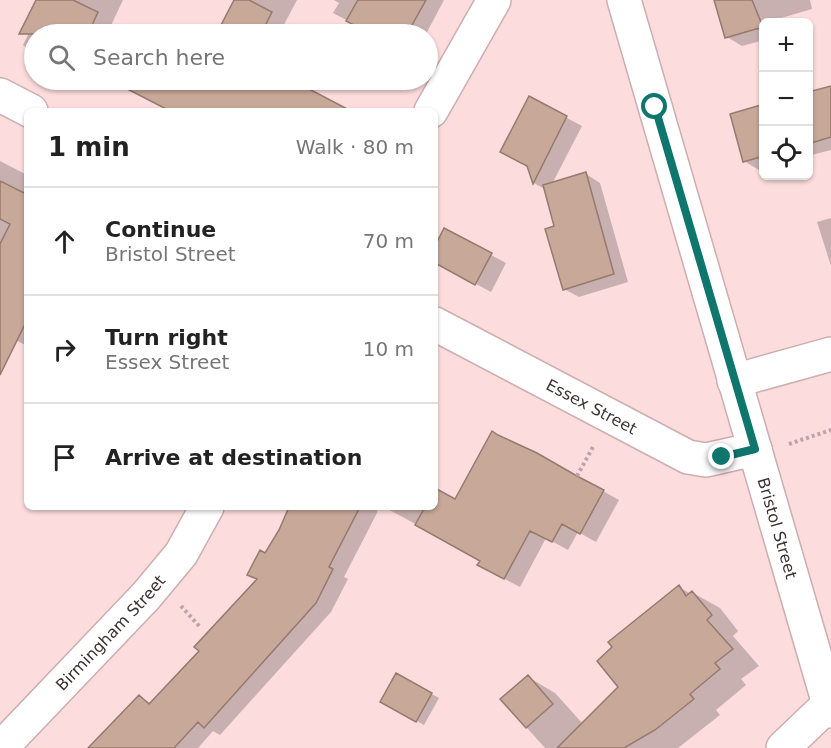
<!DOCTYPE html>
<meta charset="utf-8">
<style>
body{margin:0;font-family:"DejaVu Sans",sans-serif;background:#f6f6f6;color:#222}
.controls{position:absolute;right:18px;top:18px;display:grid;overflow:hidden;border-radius:9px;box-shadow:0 2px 4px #0004}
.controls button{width:54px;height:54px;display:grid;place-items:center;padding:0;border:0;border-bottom:2px solid #e0e0e0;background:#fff;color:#222;font:30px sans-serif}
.stop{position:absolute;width:18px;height:18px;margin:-14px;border:4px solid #0f766e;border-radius:50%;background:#fff}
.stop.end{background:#0f766e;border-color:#fff;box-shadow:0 2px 6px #0008}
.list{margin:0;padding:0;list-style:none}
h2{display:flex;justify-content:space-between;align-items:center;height:78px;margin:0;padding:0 24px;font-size:26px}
h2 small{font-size:20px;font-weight:400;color:#767676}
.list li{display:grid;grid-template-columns:39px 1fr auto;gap:18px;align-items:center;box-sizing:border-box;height:108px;padding:0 24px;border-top:2px solid #e0e0e0}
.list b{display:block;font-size:22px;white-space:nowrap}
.list p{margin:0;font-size:20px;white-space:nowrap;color:#767676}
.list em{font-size:20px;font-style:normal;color:#767676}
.icon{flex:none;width:33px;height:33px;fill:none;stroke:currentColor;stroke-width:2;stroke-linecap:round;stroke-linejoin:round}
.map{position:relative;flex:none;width:831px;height:748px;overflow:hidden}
.search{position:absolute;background:#fff;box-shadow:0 2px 4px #0004;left:24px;top:24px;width:414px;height:66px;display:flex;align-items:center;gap:15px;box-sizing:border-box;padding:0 21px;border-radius:33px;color:#767676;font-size:22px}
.panel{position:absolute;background:#fff;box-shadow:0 2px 4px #0004;left:24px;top:108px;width:414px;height:402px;border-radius:9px}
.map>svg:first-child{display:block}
.shadow{fill:#0003}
.building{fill:#c8a898;stroke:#947b6e;stroke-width:1.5}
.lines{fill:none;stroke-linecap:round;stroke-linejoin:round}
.minor-casing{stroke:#cdaeaf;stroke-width:36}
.path{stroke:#bea4a5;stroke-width:4;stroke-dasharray:3 3;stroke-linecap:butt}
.minor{stroke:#fff;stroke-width:33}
.route{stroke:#0f766e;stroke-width:8}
.labels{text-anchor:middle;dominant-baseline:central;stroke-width:6;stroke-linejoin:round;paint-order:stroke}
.street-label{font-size:16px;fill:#3e3132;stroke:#fcdcdd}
</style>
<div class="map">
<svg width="831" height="748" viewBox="0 0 831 748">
<rect width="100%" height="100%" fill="#fcdcdd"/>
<path class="shadow" d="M38,0H123L107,34H34V52L23,45L28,35L22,32Z
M236,0H297L279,34H218Z
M334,0H444L426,34H373L333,13L339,3Z
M716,0H810L812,9L771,21L772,22H764V40L742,46L727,37Z
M143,80H272L318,103L348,111H172L137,92Z
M831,87V150L808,156V93Z
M529,98L582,126L552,184L586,174L600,183L628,282L579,297L564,289L556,227L546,190L534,183L529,166Z
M764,106V169L759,170L744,161Z
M0,161L27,175V346L0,332Z
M831,218V266L817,222Z
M435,249L491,255L506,263L491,292L435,262Z
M435,491L456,501L603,491L619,500L596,542L578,532L568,550L546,538L520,587L495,574L482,560L384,507H435Z
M291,507H378L377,513L344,577L348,579L331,612L220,735L213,731L198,748H88L139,697L152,704L202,651L259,580L265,555L281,531Z
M679,587L691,594L693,593L720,608L738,631L733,636L759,666L741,679L746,685L716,710L720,715L678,748H545L502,700L528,677L555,693L583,724L620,687Z
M397,675L439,698L424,725L382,702Z"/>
<path class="building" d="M36,0H73L98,12L88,34H19Z
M234,0H249L272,12L261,34H230L219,29Z
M358,0H426L407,34H371L346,21Z
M714,0H752L763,27L725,38Z
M110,80H292L351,111H170Z
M831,86V137L808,144V92Z
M529,96L567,116L533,184L527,166L500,152Z
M764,104V156L743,162L730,114Z
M586,172L614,274L563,290L545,229L554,226L543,185Z
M0,181L24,193L27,187V320L0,375V244L10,224L0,219Z
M444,228L492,253L475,285L435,263V246Z
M492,431L498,435L537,453L577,476L604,490L580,534L562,524L552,542L530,531L504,579L477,565L480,561L415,525L425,507H435V488L455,499Z
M289,507H360L329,567L333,569L316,603L204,728L198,722L174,748H88L139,695L149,704L199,651L194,647L257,579L247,575L260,550L265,553L279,530Z
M679,585L686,596L692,591L712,615L707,620L733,649L715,663L720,669L690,694L694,699L655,730L624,748H557L618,687L597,661L612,647L608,642Z
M396,673L432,693L416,722L380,702Z
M528,675L553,704L526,728L500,699Z"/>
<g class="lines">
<defs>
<g id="minor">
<path id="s1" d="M624,0L831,711"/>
<path d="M0,95L31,111"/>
<path d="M431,111L494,0"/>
<path id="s2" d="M435,324L688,457L706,460L755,449"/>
<path d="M734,381L831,354"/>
<path id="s3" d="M1,748L146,596L181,554L207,507"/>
<path d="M783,748L828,705"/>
</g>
</defs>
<use href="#minor" class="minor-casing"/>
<path class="path" d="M789,444L831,430
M577,476L594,445
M181,606L201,628"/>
<use href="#minor" class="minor"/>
</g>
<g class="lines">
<path class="route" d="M655,107L755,449L722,457"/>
</g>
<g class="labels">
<g class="street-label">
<text stroke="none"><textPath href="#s2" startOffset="177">Essex Street</textPath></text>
<text stroke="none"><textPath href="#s1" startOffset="550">Bristol Street</textPath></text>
<text stroke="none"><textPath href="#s3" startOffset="159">Birmingham Street</textPath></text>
</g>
</g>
</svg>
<div class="controls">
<button>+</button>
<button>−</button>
<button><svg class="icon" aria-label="locate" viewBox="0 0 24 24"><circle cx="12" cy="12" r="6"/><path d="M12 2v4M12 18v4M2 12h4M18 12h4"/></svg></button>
</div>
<div class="stop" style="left:655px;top:107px"></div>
<div class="stop end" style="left:722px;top:457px"></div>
<div class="search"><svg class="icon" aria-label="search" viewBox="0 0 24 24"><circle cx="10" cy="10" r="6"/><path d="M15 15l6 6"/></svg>Search here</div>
<section class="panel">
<h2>1 min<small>Walk · 80 m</small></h2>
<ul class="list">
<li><svg class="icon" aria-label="ahead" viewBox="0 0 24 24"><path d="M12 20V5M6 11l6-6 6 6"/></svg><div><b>Continue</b><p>Bristol Street</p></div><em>70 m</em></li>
<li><svg class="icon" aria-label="right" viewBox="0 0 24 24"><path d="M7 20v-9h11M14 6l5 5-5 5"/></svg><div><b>Turn right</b><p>Essex Street</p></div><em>10 m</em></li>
<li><svg class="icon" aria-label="arrive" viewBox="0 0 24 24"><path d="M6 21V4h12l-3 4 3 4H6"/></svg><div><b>Arrive at destination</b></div></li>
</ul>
</section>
</div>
